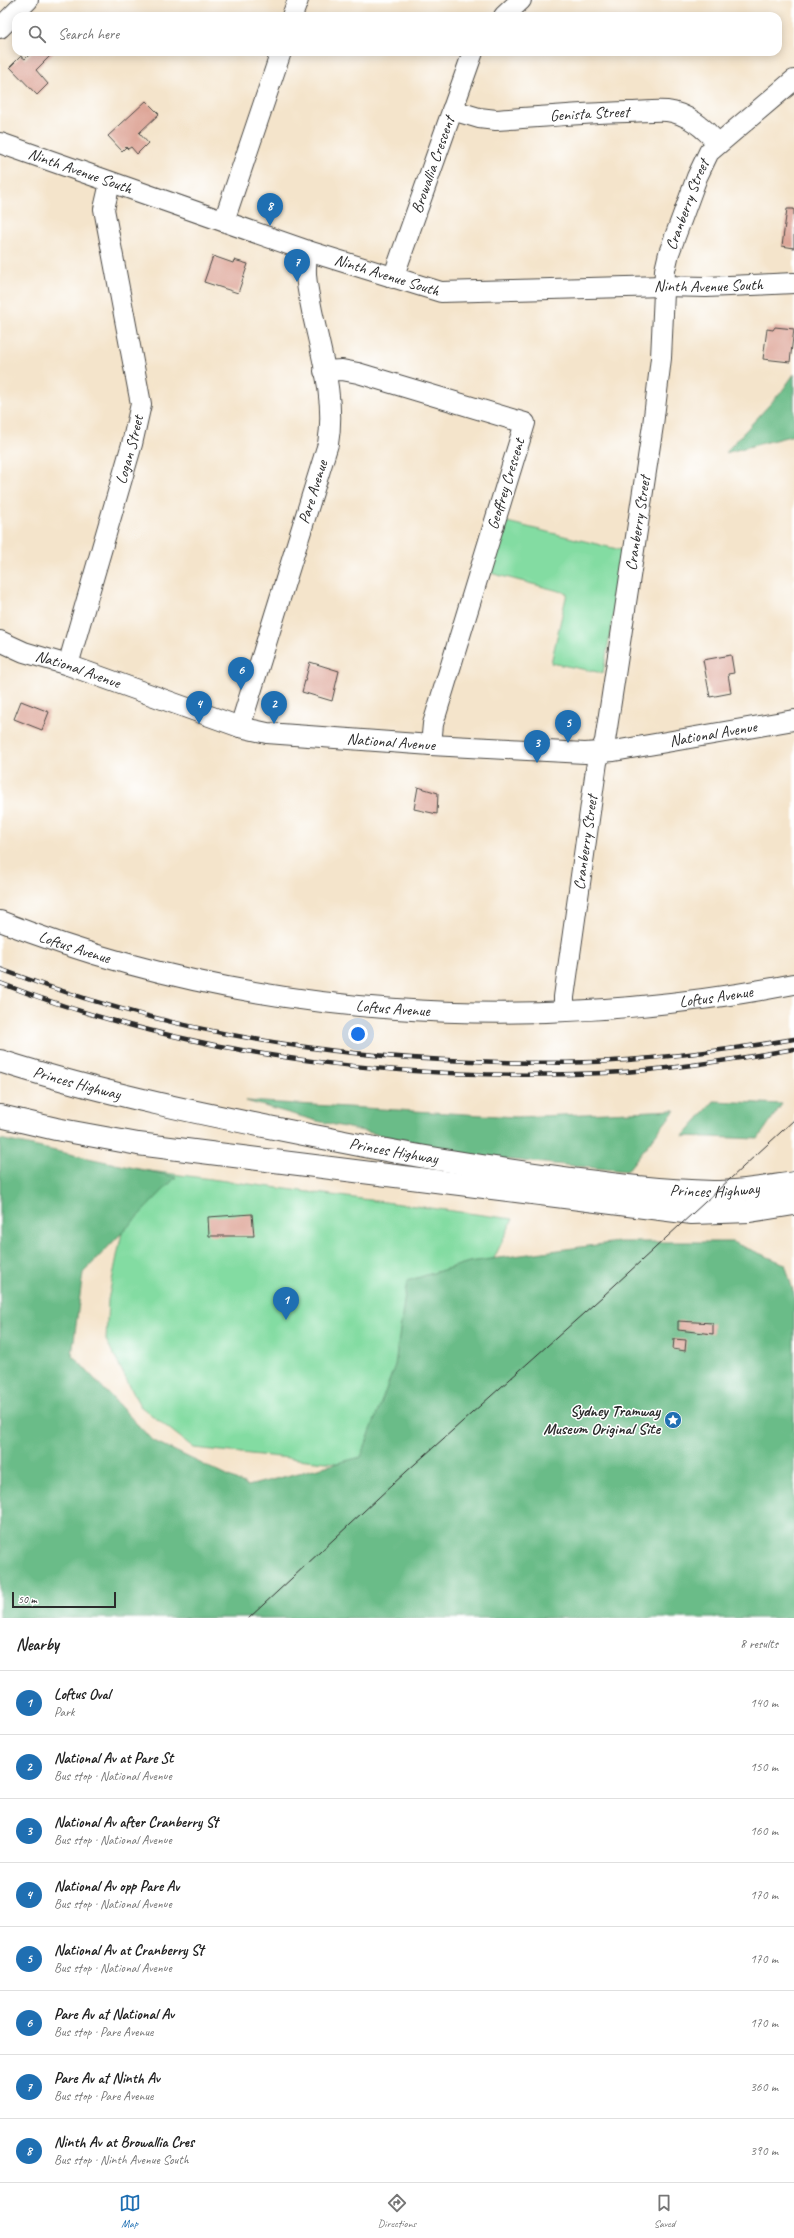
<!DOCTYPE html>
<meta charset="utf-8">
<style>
body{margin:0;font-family:Caveat,sans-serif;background:#f2f2f2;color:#222}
.scale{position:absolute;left:12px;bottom:10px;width:104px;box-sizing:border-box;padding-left:4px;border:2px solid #2b2b2b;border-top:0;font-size:11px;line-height:14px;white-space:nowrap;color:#2b2b2b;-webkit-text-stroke:3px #fff;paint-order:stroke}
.you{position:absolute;left:358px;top:1034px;width:14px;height:14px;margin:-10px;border:3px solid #fff;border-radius:50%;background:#1a73e8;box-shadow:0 0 0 6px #1a73e833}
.badge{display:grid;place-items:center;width:26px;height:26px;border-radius:50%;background:#1f6fb2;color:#fff;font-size:13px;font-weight:700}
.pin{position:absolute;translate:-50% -33px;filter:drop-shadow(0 1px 2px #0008)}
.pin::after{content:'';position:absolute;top:21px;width:14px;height:12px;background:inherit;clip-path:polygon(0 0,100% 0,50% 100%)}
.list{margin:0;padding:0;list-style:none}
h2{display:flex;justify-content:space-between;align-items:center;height:52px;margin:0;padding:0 16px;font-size:17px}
h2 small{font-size:13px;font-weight:400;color:#767676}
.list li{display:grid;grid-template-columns:26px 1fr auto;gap:12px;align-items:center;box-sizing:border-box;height:64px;padding:0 16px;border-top:1px solid #e0e0e0}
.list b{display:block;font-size:15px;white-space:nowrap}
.list p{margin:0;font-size:13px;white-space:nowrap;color:#767676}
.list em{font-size:13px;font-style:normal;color:#767676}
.icon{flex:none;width:22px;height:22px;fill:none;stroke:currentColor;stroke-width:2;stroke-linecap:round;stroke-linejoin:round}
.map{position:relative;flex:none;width:794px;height:1618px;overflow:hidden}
.search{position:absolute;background:#fff;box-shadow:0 2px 10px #0003;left:12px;right:12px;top:12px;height:44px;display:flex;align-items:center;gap:10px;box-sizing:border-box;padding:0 14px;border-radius:12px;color:#767676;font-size:15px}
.sheet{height:564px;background:#fff}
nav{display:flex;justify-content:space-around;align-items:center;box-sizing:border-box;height:56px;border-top:1px solid #e0e0e0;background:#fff;font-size:11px;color:#767676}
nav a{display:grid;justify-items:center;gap:2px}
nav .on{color:#1f6fb2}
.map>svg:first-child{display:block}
.green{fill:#83dca2;stroke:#578466}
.forest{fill:#6abc88;stroke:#4a745a}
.building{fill:#dea698}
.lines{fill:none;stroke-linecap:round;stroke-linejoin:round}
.minor-casing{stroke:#494743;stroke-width:22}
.highway-casing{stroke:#494743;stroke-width:24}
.minor{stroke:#fff;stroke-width:20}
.highway{stroke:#fff;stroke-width:22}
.tram{stroke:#2b2b2b;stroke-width:1}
.rail-casing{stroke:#2b2b2b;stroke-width:4.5}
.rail{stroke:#fff;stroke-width:3;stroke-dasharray:9;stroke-linecap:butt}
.labels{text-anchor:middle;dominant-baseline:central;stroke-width:3;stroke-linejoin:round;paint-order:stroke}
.street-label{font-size:16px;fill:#2b2b2b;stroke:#fff}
.poi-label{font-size:16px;font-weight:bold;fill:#2b2b2b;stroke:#fff;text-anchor:end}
</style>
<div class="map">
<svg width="794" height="1618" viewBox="0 0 794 1618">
<rect width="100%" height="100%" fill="#fff"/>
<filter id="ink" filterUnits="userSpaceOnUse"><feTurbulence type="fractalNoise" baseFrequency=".025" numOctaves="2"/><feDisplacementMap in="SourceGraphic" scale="8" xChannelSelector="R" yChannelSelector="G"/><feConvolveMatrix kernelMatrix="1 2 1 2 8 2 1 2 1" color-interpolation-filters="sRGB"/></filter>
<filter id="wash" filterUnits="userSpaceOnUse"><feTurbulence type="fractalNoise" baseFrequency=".012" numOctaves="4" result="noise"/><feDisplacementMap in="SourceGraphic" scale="16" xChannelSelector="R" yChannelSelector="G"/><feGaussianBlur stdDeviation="0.9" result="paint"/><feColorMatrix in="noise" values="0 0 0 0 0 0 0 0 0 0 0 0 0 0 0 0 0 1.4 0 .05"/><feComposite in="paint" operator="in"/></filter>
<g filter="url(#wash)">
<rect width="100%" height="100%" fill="#f4e4cb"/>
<path class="green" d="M499,520L625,551L603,673L551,663L567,593L486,572Z
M135,1169L513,1219L392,1469L194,1448L140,1406L106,1340L108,1300Z"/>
<path class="forest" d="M794,374V435L725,453L782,391Z
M246,1101L516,1117L675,1110L627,1171L481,1157L317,1121Z
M714,1101L782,1104L758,1139L683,1136Z
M0,1139L176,1177L83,1273L72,1355L152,1440L248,1486L361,1457L395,1365L407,1281L469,1262L618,1242H732L785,1264L794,1294V1618H0Z"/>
<g id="blocks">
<path class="building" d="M32,52H54L36,70L48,84L37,95L10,67L21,56L25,59Z
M146,101L159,114L139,133L148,143L137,154L131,147L128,149L126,147L122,151L108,136Z
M787,209H794V248L782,246Z
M213,256L233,263L234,260L248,264L238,293L204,282Z
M775,327L794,329L790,362L763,359L767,329L773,330Z
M731,655L734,673L728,674L731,693L710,697L703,660Z
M310,662L339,671L332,701L302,692Z
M21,701L49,712L42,730L14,719Z
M418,787L438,793L437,814L414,809Z
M252,1214L254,1236H209L208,1217Z
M678,1321L713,1323V1334L678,1330Z
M674,1339L686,1340L685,1351L673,1349Z"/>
</g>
</g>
<g filter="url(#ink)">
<use href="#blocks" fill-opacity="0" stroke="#494743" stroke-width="1"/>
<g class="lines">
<defs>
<g id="minor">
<path d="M292,16L298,0"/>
<path d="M504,16L521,0"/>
<path d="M0,28L28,0"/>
<path id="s1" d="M452,110L479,118L496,120C540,117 583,113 627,112C640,112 654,110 667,111C686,113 705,128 717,143"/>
<path id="s2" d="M0,143L308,251L441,292L664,286L706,287L794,283"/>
<path d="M224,221L281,52"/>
<path id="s3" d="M393,278L473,52"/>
<path d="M324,371L342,370L358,373L525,423L433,724L431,745"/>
<path id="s4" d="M0,641L24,652L68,665L240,727L267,733L431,745L585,753L614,751L794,720"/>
<path id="s5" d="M68,665L132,444L141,404L104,209L110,183"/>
<path id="s6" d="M240,727L328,444C336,400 321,354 312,311C308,290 303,272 308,251"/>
<path id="s7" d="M0,921C250,1020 532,1035 794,984"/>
<path id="s8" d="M564,1010V997L597,762L605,741L653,425L661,358L665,270L669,253L697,177L709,152L794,80"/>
</g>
<g id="highway">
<path id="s9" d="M0,1061C112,1097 228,1119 344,1142C414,1156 485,1167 556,1177C608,1184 661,1191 713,1192C741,1192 767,1187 794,1183"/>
<path d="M0,1116L56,1129L138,1144L692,1213L750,1211L794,1204"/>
</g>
</defs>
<use href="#minor" class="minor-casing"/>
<use href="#highway" class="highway-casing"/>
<use href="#minor" class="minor"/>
<use href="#highway" class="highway"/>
<path class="tram" d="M249,1618L406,1472L603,1296L794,1120"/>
<defs>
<path id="rail" d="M0,969C151,1027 310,1056 471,1061C518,1063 566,1064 613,1061C674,1057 734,1049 794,1039
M0,983C191,1057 401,1082 605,1073C669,1070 731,1060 794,1049"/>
</defs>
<use href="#rail" class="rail-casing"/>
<use href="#rail" class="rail"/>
</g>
</g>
<defs>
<symbol id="sight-disc" viewBox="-11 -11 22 22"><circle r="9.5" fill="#1f6fb2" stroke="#fff"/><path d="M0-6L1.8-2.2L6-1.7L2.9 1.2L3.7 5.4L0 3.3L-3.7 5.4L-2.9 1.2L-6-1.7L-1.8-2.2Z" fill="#fff"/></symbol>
</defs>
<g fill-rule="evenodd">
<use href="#sight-disc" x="663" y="1410" width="20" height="20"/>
</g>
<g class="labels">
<g class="street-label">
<text stroke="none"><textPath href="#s1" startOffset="139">Genista Street</textPath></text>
<text stroke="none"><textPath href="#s3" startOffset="120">Browallia Crescent</textPath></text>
<text stroke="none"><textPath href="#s2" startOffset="85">Ninth Avenue South</textPath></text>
<text stroke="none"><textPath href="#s8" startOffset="817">Cranberry Street</textPath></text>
<text stroke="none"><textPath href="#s2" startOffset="409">Ninth Avenue South</textPath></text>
<text stroke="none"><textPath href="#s2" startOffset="733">Ninth Avenue South</textPath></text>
<text stroke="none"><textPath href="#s5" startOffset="224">Logan Street</textPath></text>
<text transform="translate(506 484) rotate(-73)">Geoffrey Crescent</text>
<text stroke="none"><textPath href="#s6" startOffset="246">Pare Avenue</textPath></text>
<text stroke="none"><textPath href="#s8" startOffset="493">Cranberry Street</textPath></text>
<text stroke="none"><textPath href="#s4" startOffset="83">National Avenue</textPath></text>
<text stroke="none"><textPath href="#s4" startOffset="731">National Avenue</textPath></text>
<text stroke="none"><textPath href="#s4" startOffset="407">National Avenue</textPath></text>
<text stroke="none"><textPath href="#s8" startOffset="169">Cranberry Street</textPath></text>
<text stroke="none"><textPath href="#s7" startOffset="79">Loftus Avenue</textPath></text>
<text stroke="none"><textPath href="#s7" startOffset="728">Loftus Avenue</textPath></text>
<text stroke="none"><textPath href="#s7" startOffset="404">Loftus Avenue</textPath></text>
<text stroke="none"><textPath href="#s9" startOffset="80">Princes Highway</textPath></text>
<text stroke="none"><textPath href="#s9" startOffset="404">Princes Highway</textPath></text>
<text stroke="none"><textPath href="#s9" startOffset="728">Princes Highway</textPath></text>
</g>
<g class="poi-label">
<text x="660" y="1411">Sydney Tramway<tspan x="660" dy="18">Museum Original Site</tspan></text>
</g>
</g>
</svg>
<div class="scale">50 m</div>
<div class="you"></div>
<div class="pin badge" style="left:286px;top:1320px">1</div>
<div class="pin badge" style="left:274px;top:724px">2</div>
<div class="pin badge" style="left:537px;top:763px">3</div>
<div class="pin badge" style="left:199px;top:724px">4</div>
<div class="pin badge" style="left:568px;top:743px">5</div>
<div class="pin badge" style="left:241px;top:690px">6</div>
<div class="pin badge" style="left:297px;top:282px">7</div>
<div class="pin badge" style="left:270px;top:226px">8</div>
<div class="search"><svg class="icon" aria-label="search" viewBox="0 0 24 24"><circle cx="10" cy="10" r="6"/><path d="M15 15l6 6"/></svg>Search here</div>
</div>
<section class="sheet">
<h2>Nearby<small>8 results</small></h2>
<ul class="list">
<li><span class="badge">1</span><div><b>Loftus Oval</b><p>Park</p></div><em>140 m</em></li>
<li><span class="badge">2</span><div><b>National Av at Pare St</b><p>Bus stop · National Avenue</p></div><em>150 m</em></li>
<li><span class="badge">3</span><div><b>National Av after Cranberry St</b><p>Bus stop · National Avenue</p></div><em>160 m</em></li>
<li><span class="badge">4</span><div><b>National Av opp Pare Av</b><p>Bus stop · National Avenue</p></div><em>170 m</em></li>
<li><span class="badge">5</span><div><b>National Av at Cranberry St</b><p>Bus stop · National Avenue</p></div><em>170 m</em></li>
<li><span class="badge">6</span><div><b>Pare Av at National Av</b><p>Bus stop · Pare Avenue</p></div><em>170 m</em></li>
<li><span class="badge">7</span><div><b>Pare Av at Ninth Av</b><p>Bus stop · Pare Avenue</p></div><em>360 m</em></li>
<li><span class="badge">8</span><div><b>Ninth Av at Browallia Cres</b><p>Bus stop · Ninth Avenue South</p></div><em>390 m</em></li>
</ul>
</section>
<nav>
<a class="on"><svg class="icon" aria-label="map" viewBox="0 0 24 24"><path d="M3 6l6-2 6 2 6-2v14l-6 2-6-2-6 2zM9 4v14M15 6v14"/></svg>Map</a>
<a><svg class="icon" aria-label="directions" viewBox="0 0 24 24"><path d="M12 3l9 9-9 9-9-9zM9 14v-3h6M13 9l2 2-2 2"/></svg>Directions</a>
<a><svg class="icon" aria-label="saved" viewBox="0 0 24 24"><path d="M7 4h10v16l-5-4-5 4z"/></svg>Saved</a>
</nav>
